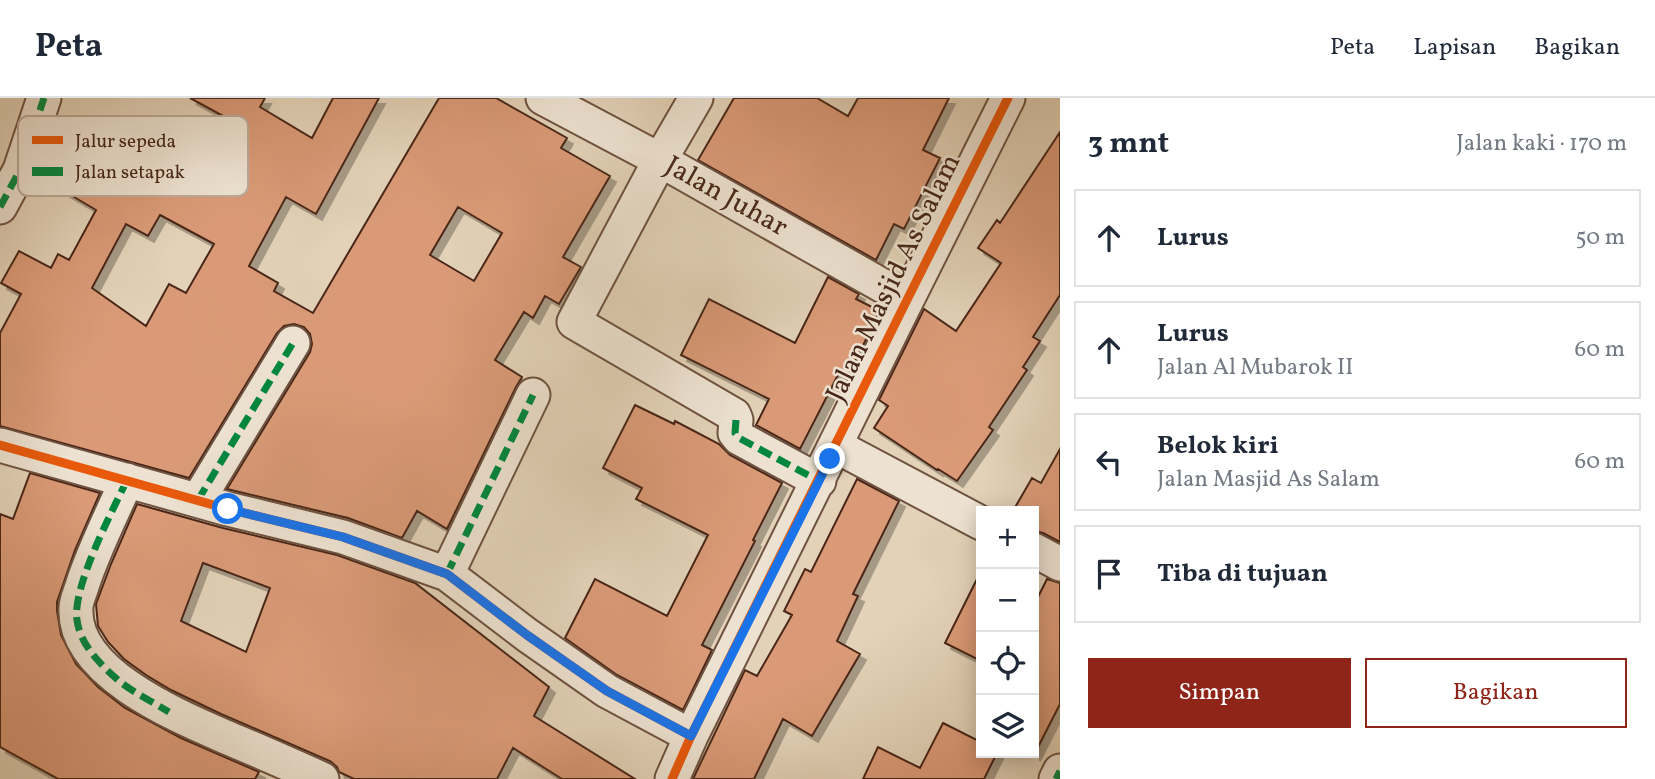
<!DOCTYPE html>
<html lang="id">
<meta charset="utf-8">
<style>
body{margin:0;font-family:Vollkorn,serif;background:#f2f2f3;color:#1f2937}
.controls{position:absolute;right:21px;bottom:21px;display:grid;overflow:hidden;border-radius:0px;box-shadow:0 4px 18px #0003}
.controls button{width:63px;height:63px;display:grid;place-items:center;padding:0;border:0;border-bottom:2px solid #e0e1e3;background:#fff;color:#1f2937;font:35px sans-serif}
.stop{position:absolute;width:21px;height:21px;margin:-16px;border:5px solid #1a73e8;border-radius:50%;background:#fff}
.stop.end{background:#1a73e8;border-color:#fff;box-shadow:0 2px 7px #0008}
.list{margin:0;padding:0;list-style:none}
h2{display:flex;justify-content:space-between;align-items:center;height:91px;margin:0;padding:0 28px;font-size:30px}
h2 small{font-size:23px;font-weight:400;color:#747a83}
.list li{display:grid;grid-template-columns:46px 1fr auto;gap:21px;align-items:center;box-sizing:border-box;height:98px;margin:0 14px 14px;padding:0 14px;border:2px solid #e0e1e3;border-radius:0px}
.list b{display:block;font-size:26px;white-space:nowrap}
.list p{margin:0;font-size:23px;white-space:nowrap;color:#747a83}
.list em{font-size:23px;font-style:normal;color:#747a83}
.actions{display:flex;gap:14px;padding:21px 28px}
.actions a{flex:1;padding:16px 0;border:2px solid #8f2418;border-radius:0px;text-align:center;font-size:24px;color:#8f2418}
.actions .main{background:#8f2418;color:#fff}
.icon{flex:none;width:38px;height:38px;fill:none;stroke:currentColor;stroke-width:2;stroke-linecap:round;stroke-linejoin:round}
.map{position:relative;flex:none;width:1060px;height:681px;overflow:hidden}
header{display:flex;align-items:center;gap:42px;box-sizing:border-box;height:98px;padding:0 35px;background:#fff;border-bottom:2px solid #e0e1e3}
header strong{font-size:33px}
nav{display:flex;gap:38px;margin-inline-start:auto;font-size:24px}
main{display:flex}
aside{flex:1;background:#fff}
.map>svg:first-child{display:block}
.building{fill:#da9a77;stroke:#482718;stroke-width:2;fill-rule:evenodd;filter:url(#shadow)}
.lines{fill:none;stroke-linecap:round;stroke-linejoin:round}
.minor-casing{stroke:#6f5240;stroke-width:37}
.minor{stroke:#ede2d1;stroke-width:33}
.quiet{stroke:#00873e;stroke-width:7;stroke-dasharray:14 7;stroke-linecap:butt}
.cycleway-casing{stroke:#ede2d1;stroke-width:13}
.cycleway{stroke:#e8590c;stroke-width:9}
.route{stroke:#1a73e8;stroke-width:9}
.labels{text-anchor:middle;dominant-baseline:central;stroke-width:5;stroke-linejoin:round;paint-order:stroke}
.street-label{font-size:28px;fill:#482718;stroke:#ede2d1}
.key{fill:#ede2d1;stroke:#bcaa9a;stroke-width:2}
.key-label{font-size:19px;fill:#482718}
</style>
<header>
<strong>Peta</strong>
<nav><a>Peta</a><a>Lapisan</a><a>Bagikan</a></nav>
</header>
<main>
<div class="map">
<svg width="1060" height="681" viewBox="0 0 1060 681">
<defs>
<filter id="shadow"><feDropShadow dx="6" dy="6" stdDeviation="0" flood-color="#0004"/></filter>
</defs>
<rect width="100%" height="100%" fill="#e3d2b8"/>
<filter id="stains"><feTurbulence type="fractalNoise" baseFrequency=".00286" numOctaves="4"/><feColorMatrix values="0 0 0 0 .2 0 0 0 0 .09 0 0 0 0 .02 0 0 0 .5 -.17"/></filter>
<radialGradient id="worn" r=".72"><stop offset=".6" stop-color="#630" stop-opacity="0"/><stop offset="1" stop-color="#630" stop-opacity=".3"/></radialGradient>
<path class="building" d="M190,0H265L260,9L312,40L333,0H379L316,116L286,99L249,168L278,185L274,193L313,215L439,0H496L567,40L561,50L610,78L563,159L581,169L559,206L545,198L533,220L524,214L495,262L522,279L516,289L447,431L417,413L402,440L348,420L227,391L310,254L312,246L310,236L304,229L294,226L284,228L277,235L189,380L0,328V235L21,196L1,185L19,153L51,170L58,156L69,162L96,112L47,83L85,20L197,89L234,24ZM458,109L502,135L474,183L430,157ZM160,117L214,146L186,195L169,186L146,228L92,190L126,126L148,138Z
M734,0H817L848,18L858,0H949L923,52L940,60L904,131L894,126L876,162L698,62Z
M1060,34V197L1033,239L1040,243L1023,269L1027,272L989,329L993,332L957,383L938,371L937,372L874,330L888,308L879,302L924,211L956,233L1001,165L978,150L997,122L1000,125Z
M828,179L859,196L856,201L880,213L847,280L839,275L800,351L756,327L769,301L681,257L709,201L795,245Z
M635,307L674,326L675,323L719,346L730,357L782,385L753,442L755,443L702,547L712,552L683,612L617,577L565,540L595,481L667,518L708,437L636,401L642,390L603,370Z
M1060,351V444L1043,435L1034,433V413H1013L1032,380L1041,385Z
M30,375L100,395L75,452L57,504V513L61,537L76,566L98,589L125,610L181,640L259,674L255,681H58L0,649V416L13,421Z
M857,381L899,403L853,496L858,498L837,543L860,556L812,638L783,621L754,681H693L745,572L757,578L792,517L784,513L805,471L811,474Z
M137,406L223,430L337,457L415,485L549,589L534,618L635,681H562L513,650L497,681H354L339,674L337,669L330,663L221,616L171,592L146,577L124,561L108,544L98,528L96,506L111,466ZM203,465L270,490L246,554L181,523Z
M981,473V563L945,545Z
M1047,481L1060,485V606L1034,657V507Z
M943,625L981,644V655H997L984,681H863L878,649L920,670Z"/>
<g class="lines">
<defs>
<path id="minor" d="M543,0L660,62L883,188L908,199
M696,0L660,62L574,224L734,317L736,322L735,335L739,340L819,383
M0,109L20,72L44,0
M0,347L228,411L343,439L447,476L527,537L607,593L691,638
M836,348L981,425
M127,382C112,416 95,449 83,485C81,493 76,502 76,510C72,577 185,621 235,643C264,655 293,668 322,681
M198,402L293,245
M1034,452L1060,466
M447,476L533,297
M672,681L691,638C797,425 901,212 1008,0
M1056,681L1060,673"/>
</defs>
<use href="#minor" class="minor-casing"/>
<use href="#minor" class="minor"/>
<path class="quiet" d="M0,109L20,72L44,0
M736,322L735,335L739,340L819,383
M127,382C112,414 72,489 77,522C80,547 101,567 119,583C134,595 153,604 169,614
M198,402L293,245
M447,476L533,297
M1056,681L1060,673"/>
<defs>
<path id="cycleway" d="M0,347L228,411L343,439L447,476L527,537L607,593L691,638
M672,681L691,638C797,425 901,212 1008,0"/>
</defs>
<use href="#cycleway" class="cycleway-casing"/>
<use href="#cycleway" class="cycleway"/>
</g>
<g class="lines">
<path class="route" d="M228,411L343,439L447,476L527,537L607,593L691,638L830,361"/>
</g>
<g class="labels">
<g class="street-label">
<text transform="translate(726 99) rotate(29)">Jalan Juhar</text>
<text transform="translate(894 180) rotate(-64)">Jalan Masjid As Salam</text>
</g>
</g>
<rect x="18" y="18" width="230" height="80" rx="10" class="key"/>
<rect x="32" y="38" width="31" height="8" fill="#e8590c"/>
<rect x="32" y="69" width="31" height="9" fill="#00873e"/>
<g class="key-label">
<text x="75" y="49">Jalur sepeda</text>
<text x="75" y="80">Jalan setapak</text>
</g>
<rect width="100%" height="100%" filter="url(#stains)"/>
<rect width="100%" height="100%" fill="url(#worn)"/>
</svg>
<div class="controls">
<button>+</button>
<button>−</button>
<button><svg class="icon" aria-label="locate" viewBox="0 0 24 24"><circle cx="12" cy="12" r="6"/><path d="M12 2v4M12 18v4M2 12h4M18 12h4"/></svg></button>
<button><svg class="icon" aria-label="layers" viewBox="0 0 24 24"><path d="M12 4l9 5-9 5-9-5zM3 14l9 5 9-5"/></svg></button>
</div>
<div class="stop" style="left:228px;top:411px"></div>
<div class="stop end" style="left:830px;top:361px"></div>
</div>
<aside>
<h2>3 mnt<small>Jalan kaki · 170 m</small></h2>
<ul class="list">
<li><svg class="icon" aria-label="ahead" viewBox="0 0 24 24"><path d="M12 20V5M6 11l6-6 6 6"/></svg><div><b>Lurus</b></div><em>50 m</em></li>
<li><svg class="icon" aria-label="ahead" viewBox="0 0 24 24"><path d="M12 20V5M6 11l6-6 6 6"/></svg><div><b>Lurus</b><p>Jalan Al Mubarok II</p></div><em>60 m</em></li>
<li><svg class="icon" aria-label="left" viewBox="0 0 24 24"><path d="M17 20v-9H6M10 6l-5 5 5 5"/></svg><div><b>Belok kiri</b><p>Jalan Masjid As Salam</p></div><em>60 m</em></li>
<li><svg class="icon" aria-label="arrive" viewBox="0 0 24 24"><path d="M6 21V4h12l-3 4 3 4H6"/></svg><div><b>Tiba di tujuan</b></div></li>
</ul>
<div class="actions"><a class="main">Simpan</a><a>Bagikan</a></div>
</aside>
</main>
